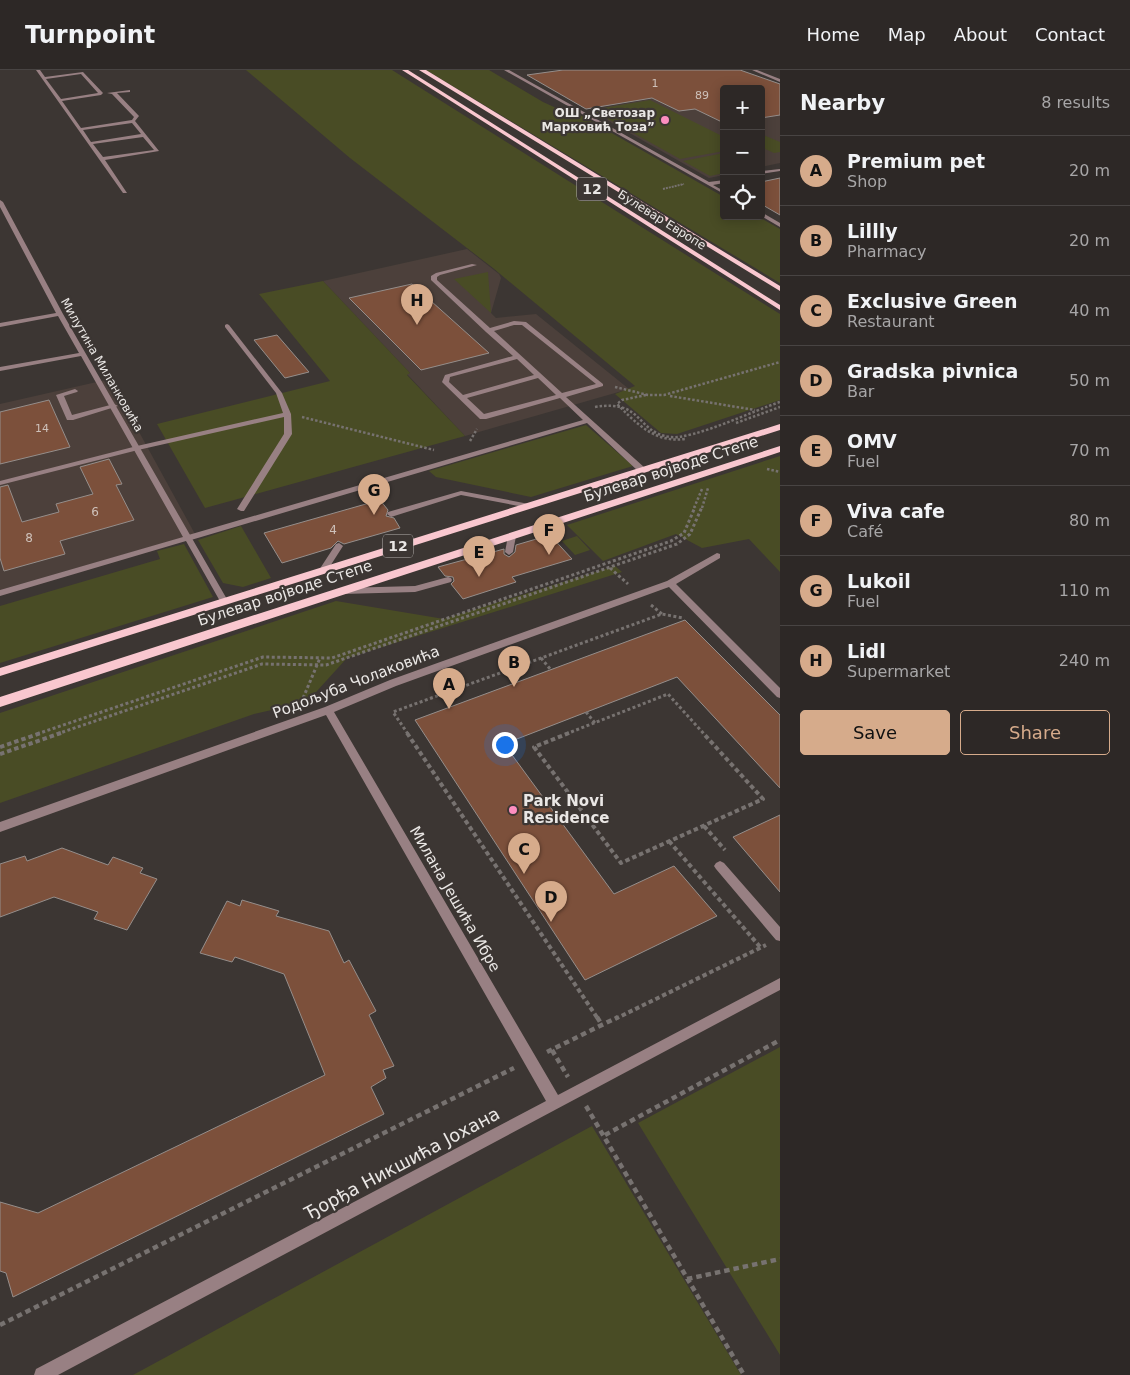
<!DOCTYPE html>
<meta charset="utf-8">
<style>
body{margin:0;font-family:"DejaVu Sans",sans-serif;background:#35302e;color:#f1f3f6}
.controls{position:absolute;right:15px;top:15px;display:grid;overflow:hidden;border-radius:5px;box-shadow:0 2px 12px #0003}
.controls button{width:45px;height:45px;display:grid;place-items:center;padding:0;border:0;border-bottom:1px solid #484443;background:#2d2826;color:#f1f3f6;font:25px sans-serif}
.you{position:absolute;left:504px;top:674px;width:18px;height:18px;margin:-12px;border:4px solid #fff;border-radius:50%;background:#1a73e8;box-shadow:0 0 0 8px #1a73e833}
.badge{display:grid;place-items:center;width:32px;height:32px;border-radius:50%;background:#d6ab8b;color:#111;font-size:16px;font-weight:700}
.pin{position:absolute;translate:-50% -41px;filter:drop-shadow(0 1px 2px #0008)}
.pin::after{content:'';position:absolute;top:26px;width:18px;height:15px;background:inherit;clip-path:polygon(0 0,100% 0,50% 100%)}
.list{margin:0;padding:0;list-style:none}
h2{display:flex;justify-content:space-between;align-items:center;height:65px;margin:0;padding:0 20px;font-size:21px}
h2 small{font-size:16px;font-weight:400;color:#a7a6a7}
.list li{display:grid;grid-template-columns:32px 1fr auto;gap:15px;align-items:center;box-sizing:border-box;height:70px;padding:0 20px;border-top:1px solid #484443}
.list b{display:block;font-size:19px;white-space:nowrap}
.list p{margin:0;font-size:16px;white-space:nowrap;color:#a7a6a7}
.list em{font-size:16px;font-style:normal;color:#a7a6a7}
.actions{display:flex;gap:10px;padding:15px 20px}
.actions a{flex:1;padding:11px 0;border:1px solid #d6ab8b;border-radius:5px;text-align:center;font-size:18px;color:#d6ab8b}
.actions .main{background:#d6ab8b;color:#111}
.icon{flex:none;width:28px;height:28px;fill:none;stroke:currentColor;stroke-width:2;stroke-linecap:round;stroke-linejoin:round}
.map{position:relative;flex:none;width:780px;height:1305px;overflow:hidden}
header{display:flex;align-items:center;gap:30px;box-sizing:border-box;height:70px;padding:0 25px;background:#2d2826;border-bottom:1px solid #484443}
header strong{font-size:24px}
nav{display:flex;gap:28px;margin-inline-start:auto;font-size:18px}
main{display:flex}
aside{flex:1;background:#2d2826}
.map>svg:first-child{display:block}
.built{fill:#4c403b}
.green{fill:#494c25}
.building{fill:#7c503b;stroke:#958e8b}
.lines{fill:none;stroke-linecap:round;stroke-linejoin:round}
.path-far5{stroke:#777270;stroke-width:1;stroke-dasharray:2 1;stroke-linecap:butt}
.path-far4{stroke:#777270;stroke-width:2;stroke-dasharray:2 1;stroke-linecap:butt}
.path-far3{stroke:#777270;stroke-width:2.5;stroke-dasharray:2.5 2;stroke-linecap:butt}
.path-far2{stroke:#777270;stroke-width:3;stroke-dasharray:3 2.5;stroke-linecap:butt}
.path-far1{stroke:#777270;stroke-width:4;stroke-dasharray:4.5 3;stroke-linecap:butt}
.path{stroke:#777270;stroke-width:4.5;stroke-dasharray:5.5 4;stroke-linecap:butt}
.service{fill:#988083;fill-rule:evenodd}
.minor{fill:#988083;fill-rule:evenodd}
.primary{fill:#f9c7cf;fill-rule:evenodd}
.poi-dot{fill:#fd8ebf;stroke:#3c3633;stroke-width:2}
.labels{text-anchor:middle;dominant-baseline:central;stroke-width:4.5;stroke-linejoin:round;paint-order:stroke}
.far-number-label{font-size:11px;fill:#cec1ba}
.far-poi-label{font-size:12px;font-weight:bold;fill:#eae7e5;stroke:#3c3633;text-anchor:end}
.far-street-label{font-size:12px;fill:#eae7e5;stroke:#3c3633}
.number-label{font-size:12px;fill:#cec1ba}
.shield{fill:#3c3633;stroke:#b6b2b0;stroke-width:1}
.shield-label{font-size:14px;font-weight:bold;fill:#eae7e5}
.street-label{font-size:15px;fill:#eae7e5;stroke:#3c3633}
.poi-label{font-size:15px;font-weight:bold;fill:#eae7e5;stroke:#3c3633;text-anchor:start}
.near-street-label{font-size:18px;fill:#eae7e5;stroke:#3c3633}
</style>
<header>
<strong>Turnpoint</strong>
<nav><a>Home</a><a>Map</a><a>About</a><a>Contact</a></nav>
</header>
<main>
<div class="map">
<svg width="780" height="1305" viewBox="0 0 780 1305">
<rect width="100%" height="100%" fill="#3c3633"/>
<path class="built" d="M763,9L780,17V93L761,97V19H724V105L709,108L589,40Z
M467,179L499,204L501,208L491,243L496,248L536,244L629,319L465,366L407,304L410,303L323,211Z
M110,309L195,464L0,520V334Z"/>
<path class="green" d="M246,0H392L780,244V330L677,364L661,363L615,324L635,316L493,198L350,88Z
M426,0H489L543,32L565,42L573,41L724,127V146H757L780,159V213Z
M650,30L724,67V81L680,89L592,40Z
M761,64L780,72V82L774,83L761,77Z
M724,83V103L710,106L683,91Z
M488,202L491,243L454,209Z
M323,211L410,303L407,305L465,366L205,438L157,354L330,311L259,224Z
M586,355L633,396L531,427L436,407L429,401Z
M780,386V502L749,469L702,478L676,464L603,491L567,455Z
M241,456L271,508L243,517L223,513L198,470Z
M577,466L590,480L575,485L562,471Z
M184,474L213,527L0,593V536L160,489L157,481Z
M615,496L622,502L347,588L307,632L254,644L0,733V643L336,531L444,549Z
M780,977V1285L638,1053Z
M592,1056L741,1305H133Z"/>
<path class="building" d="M563,0H740L780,14V45L761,48V19H724V53L695,39L679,41L652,28L586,39L527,5Z
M780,108V145L761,134V112Z
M412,214L489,283L421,300L349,228Z
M277,265L309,302L285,308L254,270Z
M49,330L70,377L0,394V342Z
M109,389L122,414L116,415L134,450L60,471L65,484L4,501L0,488V417L8,415L22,452L59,442L56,434L93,424L80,397Z
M380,430L388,440L386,446L394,448L400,458L344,474L338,471L331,478L282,493L264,463Z
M550,465L572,489L512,507L516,512L463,529L451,514L454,511L453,507L445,506L438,497L504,479V484L509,487L515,482L516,475Z
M685,550L780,645V718L677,607L504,674L614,824L674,796L717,846L585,910L415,650Z
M780,745V822L733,767Z
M62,778L108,795L113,787L143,798L140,803L157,809L127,860L94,849L98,842L54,827L0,847V794L25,786L27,791Z
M242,830L279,841L276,846L329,861L344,893L349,890L376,941L369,945L394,996L383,1000L386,1008L371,1017L384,1044L13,1227L6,1203L0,1201V1132L38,1143L325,1005L284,904L235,887L232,892L200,883L227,831L240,836Z"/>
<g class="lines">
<path class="path-far5" d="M681,115L684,114"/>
<path class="path-far4" d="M663,119L684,114"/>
<path class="path-far3" d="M615,317L648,325H664L780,292
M646,325L622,330L617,334C637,354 655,373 685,369
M670,326L755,340
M595,337C644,329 635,362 670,367C693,370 755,340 780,332
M302,347L434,380
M736,353L780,337
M470,371L477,359
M767,399L780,402
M694,438L702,419
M702,438L708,418"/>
<path class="path-far2" d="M610,498L628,514
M651,535L662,544
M541,588L551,600
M301,633L320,588
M586,642L595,653
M37,664L263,587L332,588L671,471L684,463L695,437
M57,664L262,594L326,595L677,474L690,464L702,437
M408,664L393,642L662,544L683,548
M566,664L668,624L704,664"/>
<path class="path-far1" d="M407,663L598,949
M569,663L534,677L621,793L763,729L703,663
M0,677L41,663
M0,684L61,663
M704,756L725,780
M669,771L761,878
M615,949L766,875"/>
<path class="path" d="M597,947L602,955
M552,980L568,1007
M547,982L618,947
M586,1036L744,1305
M605,1065L780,970
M687,1209L780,1189
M0,1255L514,998"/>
<path class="service" d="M36,0H40L45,7L83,2L103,23L101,25L62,31L81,58L132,50L134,47L112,24L107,23L130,20V22L117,23L139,46L135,51L159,81L105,90L127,123H123ZM81,4L98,23L61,29L46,9ZM132,53L141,64L91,72L83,60ZM143,67L154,80L103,87L93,74Z
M472,194L477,195L440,205L437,207V210L490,258L514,251L526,252L603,314V316L566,327L645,398V402H639L587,353L191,470H185V466L583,350L560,328L486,349H480L443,313L442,312L445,305L513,286L486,262L431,210V206L436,203ZM514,255H522L596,314L562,323L494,261ZM517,289L534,305L463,325L449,312L450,307ZM538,308L556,325L484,344L467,328Z
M227,254L229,255L282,323L291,344L292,364L244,441H241L237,439L284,364V347L138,380L0,415V411L137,376L283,343L276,323L225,257V255Z
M75,319L78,321L77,322L64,326L72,345L114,334L118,336L73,350H67L56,325Z
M461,421L529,434L533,436L529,438L461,425L391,447L387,444L388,442Z
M512,463L516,466L513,482L509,485L505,482L508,466Z
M339,473L343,476L327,501H321L320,499L321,497L336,474Z
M448,507L451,508L452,510L451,512L415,522L343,524L339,521L343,518L415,516Z
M720,791L724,793L780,857V871L776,870L716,799L714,796L716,793Z"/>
<path class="minor" d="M504,0H509L709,112L724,110V113L713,115L724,121V124Z
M752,0H757L780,9V12Z
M780,99V101L761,104V101Z
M0,130L3,132L63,244L228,531L227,533H221L186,471L0,526V520L183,467L81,286L0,301V297L79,283L58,246L0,257V253L56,243L0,137Z
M761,142L780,153V157L761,146Z
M717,483L720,484V488L676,514L780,618V628L777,627L669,517L396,616L334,642L558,1025L780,908V920L58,1305H34L36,1299L546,1031L326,645L0,762V752L325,637L390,610L667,511Z"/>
<path class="primary" d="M402,0H408L780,235V240Z
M419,0H426L780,216V221Z
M780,354V360L0,606V598Z
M780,376V382L0,637V627Z"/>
</g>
<g class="poi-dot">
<circle cx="665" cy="50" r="5"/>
<circle cx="513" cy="740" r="5"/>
</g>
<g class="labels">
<g class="far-number-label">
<text x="655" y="13">1</text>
<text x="702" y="25">89</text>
<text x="42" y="358">14</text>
</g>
<g class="far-poi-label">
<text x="655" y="43">ОШ „Светозар<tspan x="655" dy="14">Марковић Тоза”</tspan></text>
</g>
<g class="far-street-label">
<text transform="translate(662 150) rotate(32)">Булевар Европе</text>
<text transform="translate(102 295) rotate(60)">Милутина Миланковића</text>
</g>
<g class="number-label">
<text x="95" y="442">6</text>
<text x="333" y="460">4</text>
<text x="29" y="468">8</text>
</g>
<g class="shield">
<rect x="577" y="107.5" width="30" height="23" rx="4"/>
<rect x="383" y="464.5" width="30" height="23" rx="4"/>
</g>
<g class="shield-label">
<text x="592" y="119">12</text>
<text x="398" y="476">12</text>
</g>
<g class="street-label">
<text transform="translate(671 399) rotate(-18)">Булевар војводе Степе</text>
<text transform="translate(285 523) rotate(-18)">Булевар војводе Степе</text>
<text transform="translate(356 612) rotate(-21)">Родољуба Чолаковића</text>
<text transform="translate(455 829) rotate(60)">Милана Јешића Ибре</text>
</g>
<g class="poi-label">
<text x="523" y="731">Park Novi<tspan x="523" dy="17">Residence</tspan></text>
</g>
<g class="near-street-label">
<text transform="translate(402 1093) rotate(-28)">Ђорђа Никшића Јохана</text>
</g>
</g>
</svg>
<div class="controls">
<button>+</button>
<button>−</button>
<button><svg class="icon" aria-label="locate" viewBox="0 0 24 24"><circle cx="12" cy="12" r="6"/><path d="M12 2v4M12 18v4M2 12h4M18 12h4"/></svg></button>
</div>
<div class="you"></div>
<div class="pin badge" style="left:449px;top:639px">A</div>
<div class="pin badge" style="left:514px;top:617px">B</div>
<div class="pin badge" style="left:524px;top:804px">C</div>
<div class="pin badge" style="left:551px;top:852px">D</div>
<div class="pin badge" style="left:479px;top:507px">E</div>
<div class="pin badge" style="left:549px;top:485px">F</div>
<div class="pin badge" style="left:374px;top:445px">G</div>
<div class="pin badge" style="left:417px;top:255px">H</div>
</div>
<aside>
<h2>Nearby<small>8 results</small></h2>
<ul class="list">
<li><span class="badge">A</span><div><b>Premium pet</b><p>Shop</p></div><em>20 m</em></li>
<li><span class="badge">B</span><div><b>Lillly</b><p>Pharmacy</p></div><em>20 m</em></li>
<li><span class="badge">C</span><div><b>Exclusive Green</b><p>Restaurant</p></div><em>40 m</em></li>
<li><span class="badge">D</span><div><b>Gradska pivnica</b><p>Bar</p></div><em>50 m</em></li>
<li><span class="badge">E</span><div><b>OMV</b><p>Fuel</p></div><em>70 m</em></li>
<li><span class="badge">F</span><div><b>Viva cafe</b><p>Café</p></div><em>80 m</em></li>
<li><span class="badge">G</span><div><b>Lukoil</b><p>Fuel</p></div><em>110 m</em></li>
<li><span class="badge">H</span><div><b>Lidl</b><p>Supermarket</p></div><em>240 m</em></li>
</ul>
<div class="actions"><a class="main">Save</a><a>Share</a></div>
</aside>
</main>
